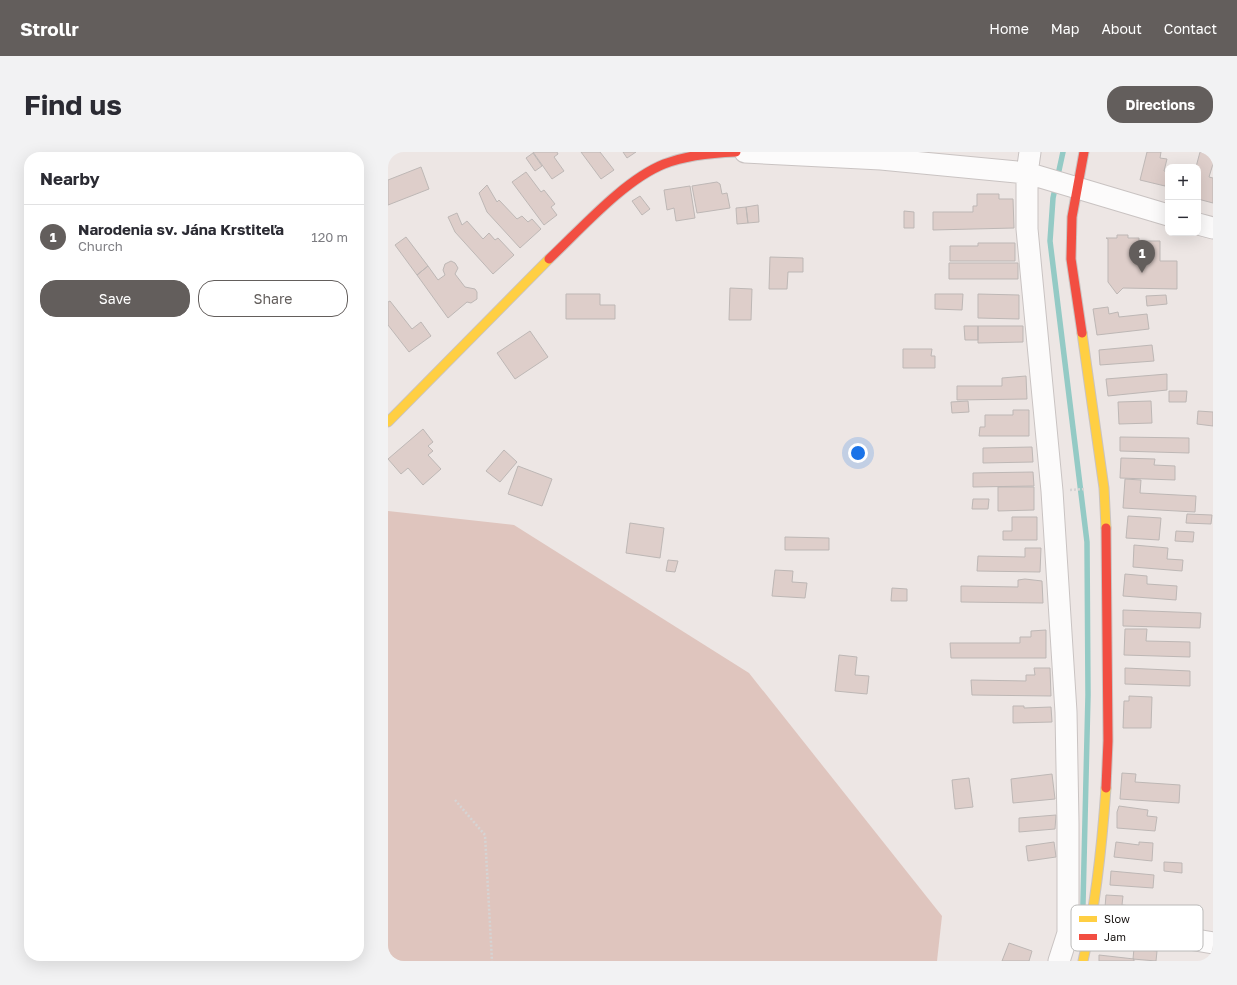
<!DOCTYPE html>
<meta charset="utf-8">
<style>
body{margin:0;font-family:"Golos Text",sans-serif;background:#f2f2f3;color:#2b2b33}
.controls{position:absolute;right:12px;top:12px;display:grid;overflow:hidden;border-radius:8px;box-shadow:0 4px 16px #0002}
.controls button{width:36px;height:36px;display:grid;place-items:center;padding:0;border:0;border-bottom:1px solid #e1e1e2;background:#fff;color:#2b2b33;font:20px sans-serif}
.you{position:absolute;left:470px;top:301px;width:14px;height:14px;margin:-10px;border:3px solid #fff;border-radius:50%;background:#1a73e8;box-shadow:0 0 0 6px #1a73e833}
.badge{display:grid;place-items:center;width:26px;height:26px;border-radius:50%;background:#635e5c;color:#fff;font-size:13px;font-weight:700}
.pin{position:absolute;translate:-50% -33px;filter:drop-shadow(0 1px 2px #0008)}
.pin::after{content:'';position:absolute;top:21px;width:14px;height:12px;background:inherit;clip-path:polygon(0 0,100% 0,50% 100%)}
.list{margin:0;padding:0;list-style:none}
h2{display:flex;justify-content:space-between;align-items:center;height:52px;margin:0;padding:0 16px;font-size:17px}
h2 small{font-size:13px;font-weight:400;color:#7c7c81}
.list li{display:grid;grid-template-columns:26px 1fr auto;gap:12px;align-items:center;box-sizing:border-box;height:64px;padding:0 16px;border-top:1px solid #e1e1e2}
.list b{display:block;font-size:15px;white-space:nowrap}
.list p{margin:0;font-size:13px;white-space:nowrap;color:#7c7c81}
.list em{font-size:13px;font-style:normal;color:#7c7c81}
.actions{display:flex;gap:8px;padding:12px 16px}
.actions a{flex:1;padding:9px 0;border:1px solid #635e5c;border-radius:16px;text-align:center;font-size:14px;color:#635e5c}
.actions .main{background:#635e5c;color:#fff}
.map{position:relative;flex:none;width:825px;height:809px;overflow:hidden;border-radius:16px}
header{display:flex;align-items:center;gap:24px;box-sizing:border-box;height:56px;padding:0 20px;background:#635e5c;color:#fff}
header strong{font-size:19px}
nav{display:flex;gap:22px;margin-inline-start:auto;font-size:14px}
.intro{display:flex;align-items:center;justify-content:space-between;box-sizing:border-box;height:96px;padding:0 24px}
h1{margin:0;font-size:28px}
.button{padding:10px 18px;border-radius:16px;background:#635e5c;color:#fff;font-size:14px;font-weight:700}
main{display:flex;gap:24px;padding:0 24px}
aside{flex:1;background:#fff;border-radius:16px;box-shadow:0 4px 16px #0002}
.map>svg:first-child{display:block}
.green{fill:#dfc5be}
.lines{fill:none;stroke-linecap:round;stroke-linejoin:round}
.stream{stroke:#94cac5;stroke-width:5.5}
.building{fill:#dececa;stroke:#bdb7b5}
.street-casing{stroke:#c9c3c2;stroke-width:23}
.slow-casing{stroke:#c9c3c2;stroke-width:11}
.jam-casing{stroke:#c9c3c2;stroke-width:11}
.path{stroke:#d6d4d4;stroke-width:2.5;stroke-dasharray:2 2;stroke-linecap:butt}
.street{stroke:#fcfbfb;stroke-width:21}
.slow{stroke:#ffcf43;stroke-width:9}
.jam{stroke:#f24e42;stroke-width:9}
.key{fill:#fff;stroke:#bab9b8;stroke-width:1}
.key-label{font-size:11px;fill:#191513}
</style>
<header>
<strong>Strollr</strong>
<nav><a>Home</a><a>Map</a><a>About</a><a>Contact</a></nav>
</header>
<div class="intro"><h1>Find us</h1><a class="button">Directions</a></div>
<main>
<aside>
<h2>Nearby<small></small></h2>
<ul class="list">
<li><span class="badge">1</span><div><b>Narodenia sv. Jána Krstiteľa</b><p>Church</p></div><em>120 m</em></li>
</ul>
<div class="actions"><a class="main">Save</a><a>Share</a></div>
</aside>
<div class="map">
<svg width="825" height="809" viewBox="0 0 825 809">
<rect width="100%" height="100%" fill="#ede6e4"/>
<path class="green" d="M0,359L126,373L361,521L554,764L549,809H0Z"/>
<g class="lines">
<path class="stream" d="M675,0L665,46L662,89L699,390L700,543L695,752"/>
</g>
<path class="building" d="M145,0H169L170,2L166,5L176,19L164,27Z
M193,0H212L226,18L213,27Z
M235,0H248L239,6Z
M759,0H773L772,6L779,7L776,19L780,20V23L777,34L752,28Z
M812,0H825V12L821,25L825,26V51L810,47V15H808Z
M145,1L154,14L147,19L138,6Z
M33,15L41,37L0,53V28Z
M138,20L153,40L156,38L167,52L163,55L169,63L156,73L124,30Z
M329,30L332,32L334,42L339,41L342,56L309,61L304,34Z
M99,33L109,50L111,48L129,67L134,64L140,70L144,67L153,77L132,96L99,60L91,41Z
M302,34L307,66L288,69L286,56L279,58L276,38Z
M589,42H611V47H625L626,76L545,78V60H585V54H589Z
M252,44L262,57L254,63L244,49Z
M370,53L371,70L360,71L358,55Z
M358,55L360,71L349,72L348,56Z
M516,59L526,60V76H516Z
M69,61L74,73L79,69L95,87L101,81L107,88L110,86L126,103L105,122L67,80L60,65Z
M729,83H740V86H751V89H772V109H789V137L735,136L729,142L720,130V87L718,86H729Z
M18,85L40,114L29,123L7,93Z
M590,91H627V109H562V94H590Z
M382,105L415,106V120H400L399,137H381Z
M63,109L67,111L70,116L67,122L77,135L87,137L89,140V147L83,151L79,150L60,166L29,123L40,114L50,128L57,123L55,118L57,112Z
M561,111H630V127H561Z
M342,136L364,137L363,168H341Z
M178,142H212V153H227V167H178Z
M547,142H575L574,158L547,157Z
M590,142L631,143V167L590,166Z
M778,143L779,152L759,154L758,144Z
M2,149L24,177L33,170L43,184L21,200L0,173V150Z
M720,155L721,162L730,160L731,165L759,162L761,177L709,183L705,157Z
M576,174H590V188H577Z
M590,174H635V190L590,191Z
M142,179L160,205L127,227L109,201Z
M764,193L766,209L712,213L711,198Z
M515,197H544L543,204H547V216H515Z
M779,222V238L720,244L718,227Z
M638,224L639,247L569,248V234H614V226Z
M781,239H799L798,250H781Z
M580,249L581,260L564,261L563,250Z
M763,249L764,271L731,272L730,250Z
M625,258H641V284H591L592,275H597V263H625Z
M810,259L825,260V274L809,272Z
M35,277L45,290L40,294L45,299L40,303L53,317L35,333L20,316L13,322L0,307Z
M732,285L801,286V301L732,299Z
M644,295L645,310L595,311V296Z
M116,298L129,310L112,330L98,319Z
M733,306L767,307L766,313L787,314V328L732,326Z
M130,314L164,327L154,354L120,342Z
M645,320L646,334L585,335V321Z
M737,327L753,328L752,341L808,344L807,360L735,356Z
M610,335H646V358L610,359Z
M585,347H601L600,357H584Z
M799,362L824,363L823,372L798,371Z
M740,364L773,366L771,388L738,386Z
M624,365H649V388H615V379H624Z
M242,371L276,376L272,406L238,401Z
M788,379L806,380L805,390L787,389Z
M397,385L441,386V398H397Z
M746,393L780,396L779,407L795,408L794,419L745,415Z
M637,396H653L652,420L589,419L590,404L637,405Z
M280,408L290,409L287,420L278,419Z
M387,418L405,419L404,430L419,431L417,446L384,444Z
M737,422L759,424V432L789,434L788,448L735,444Z
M637,427L654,429L655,451L573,450V434L630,435V428Z
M504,436L519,437V449H503Z
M735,458L813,461L812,476L735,474Z
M737,477H759L758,489L802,490V505L736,503Z
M658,478V506H563L562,491H632V485H643V479Z
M451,503L469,505L467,523L481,524L479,542L447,539Z
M646,516H662L663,544L584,543L583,528L638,529V523H647Z
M737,516L802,519V534L737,532Z
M741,544L764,545L763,576H735L736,549H741Z
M625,554H636V556L663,555L664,570L625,571Z
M734,621L748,622L747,630L792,633L791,651L732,647Z
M664,622L667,647L625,651L623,627Z
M581,626L585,655L567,657L564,628Z
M731,654L760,658L759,664L769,665L767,679L729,676V660Z
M668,663L667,677L631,680V666Z
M666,690L668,705L640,709L638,694Z
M728,690L751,693V690L765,691L764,709L726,705Z
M776,710L794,711V721L776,719Z
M723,719L766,723L765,736L722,733Z
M718,743L735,744L734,753L805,761L803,777L716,768Z
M621,791L644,799L641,809H614Z
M746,796L769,799L768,809L745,807Z
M711,803L746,807V809H711Z"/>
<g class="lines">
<defs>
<path id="street" d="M357,0L493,7L639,21L780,63
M642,0L639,21V77L664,339L678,560L680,671V781L671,809
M810,72L825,76
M686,779L703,773L742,777L825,791"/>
<path id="slow" d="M694,181L716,336L718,376
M0,270L161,107
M695,809C708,752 714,694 718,636"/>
<path id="jam" d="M161,107C193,77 236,28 276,12C299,3 324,1 348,0
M694,181L683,107L684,65L696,0
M718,636L720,589L718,376"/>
</defs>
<use href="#street" class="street-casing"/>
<use href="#slow" class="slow-casing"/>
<use href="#jam" class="jam-casing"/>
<path class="path" d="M682,338L697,337
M67,648L97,683L104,809"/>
<use href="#street" class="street"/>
<use href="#slow" class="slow"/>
<use href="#jam" class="jam"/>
</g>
<rect x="683" y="753" width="132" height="46" rx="6" class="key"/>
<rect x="691" y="764" width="18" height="6" fill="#ffcf43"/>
<rect x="691" y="782" width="18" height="6" fill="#f24e42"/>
<g class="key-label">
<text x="716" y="771">Slow</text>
<text x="716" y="789">Jam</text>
</g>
</svg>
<div class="controls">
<button>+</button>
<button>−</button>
</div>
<div class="you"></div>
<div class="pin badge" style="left:754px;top:121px">1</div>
</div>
</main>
